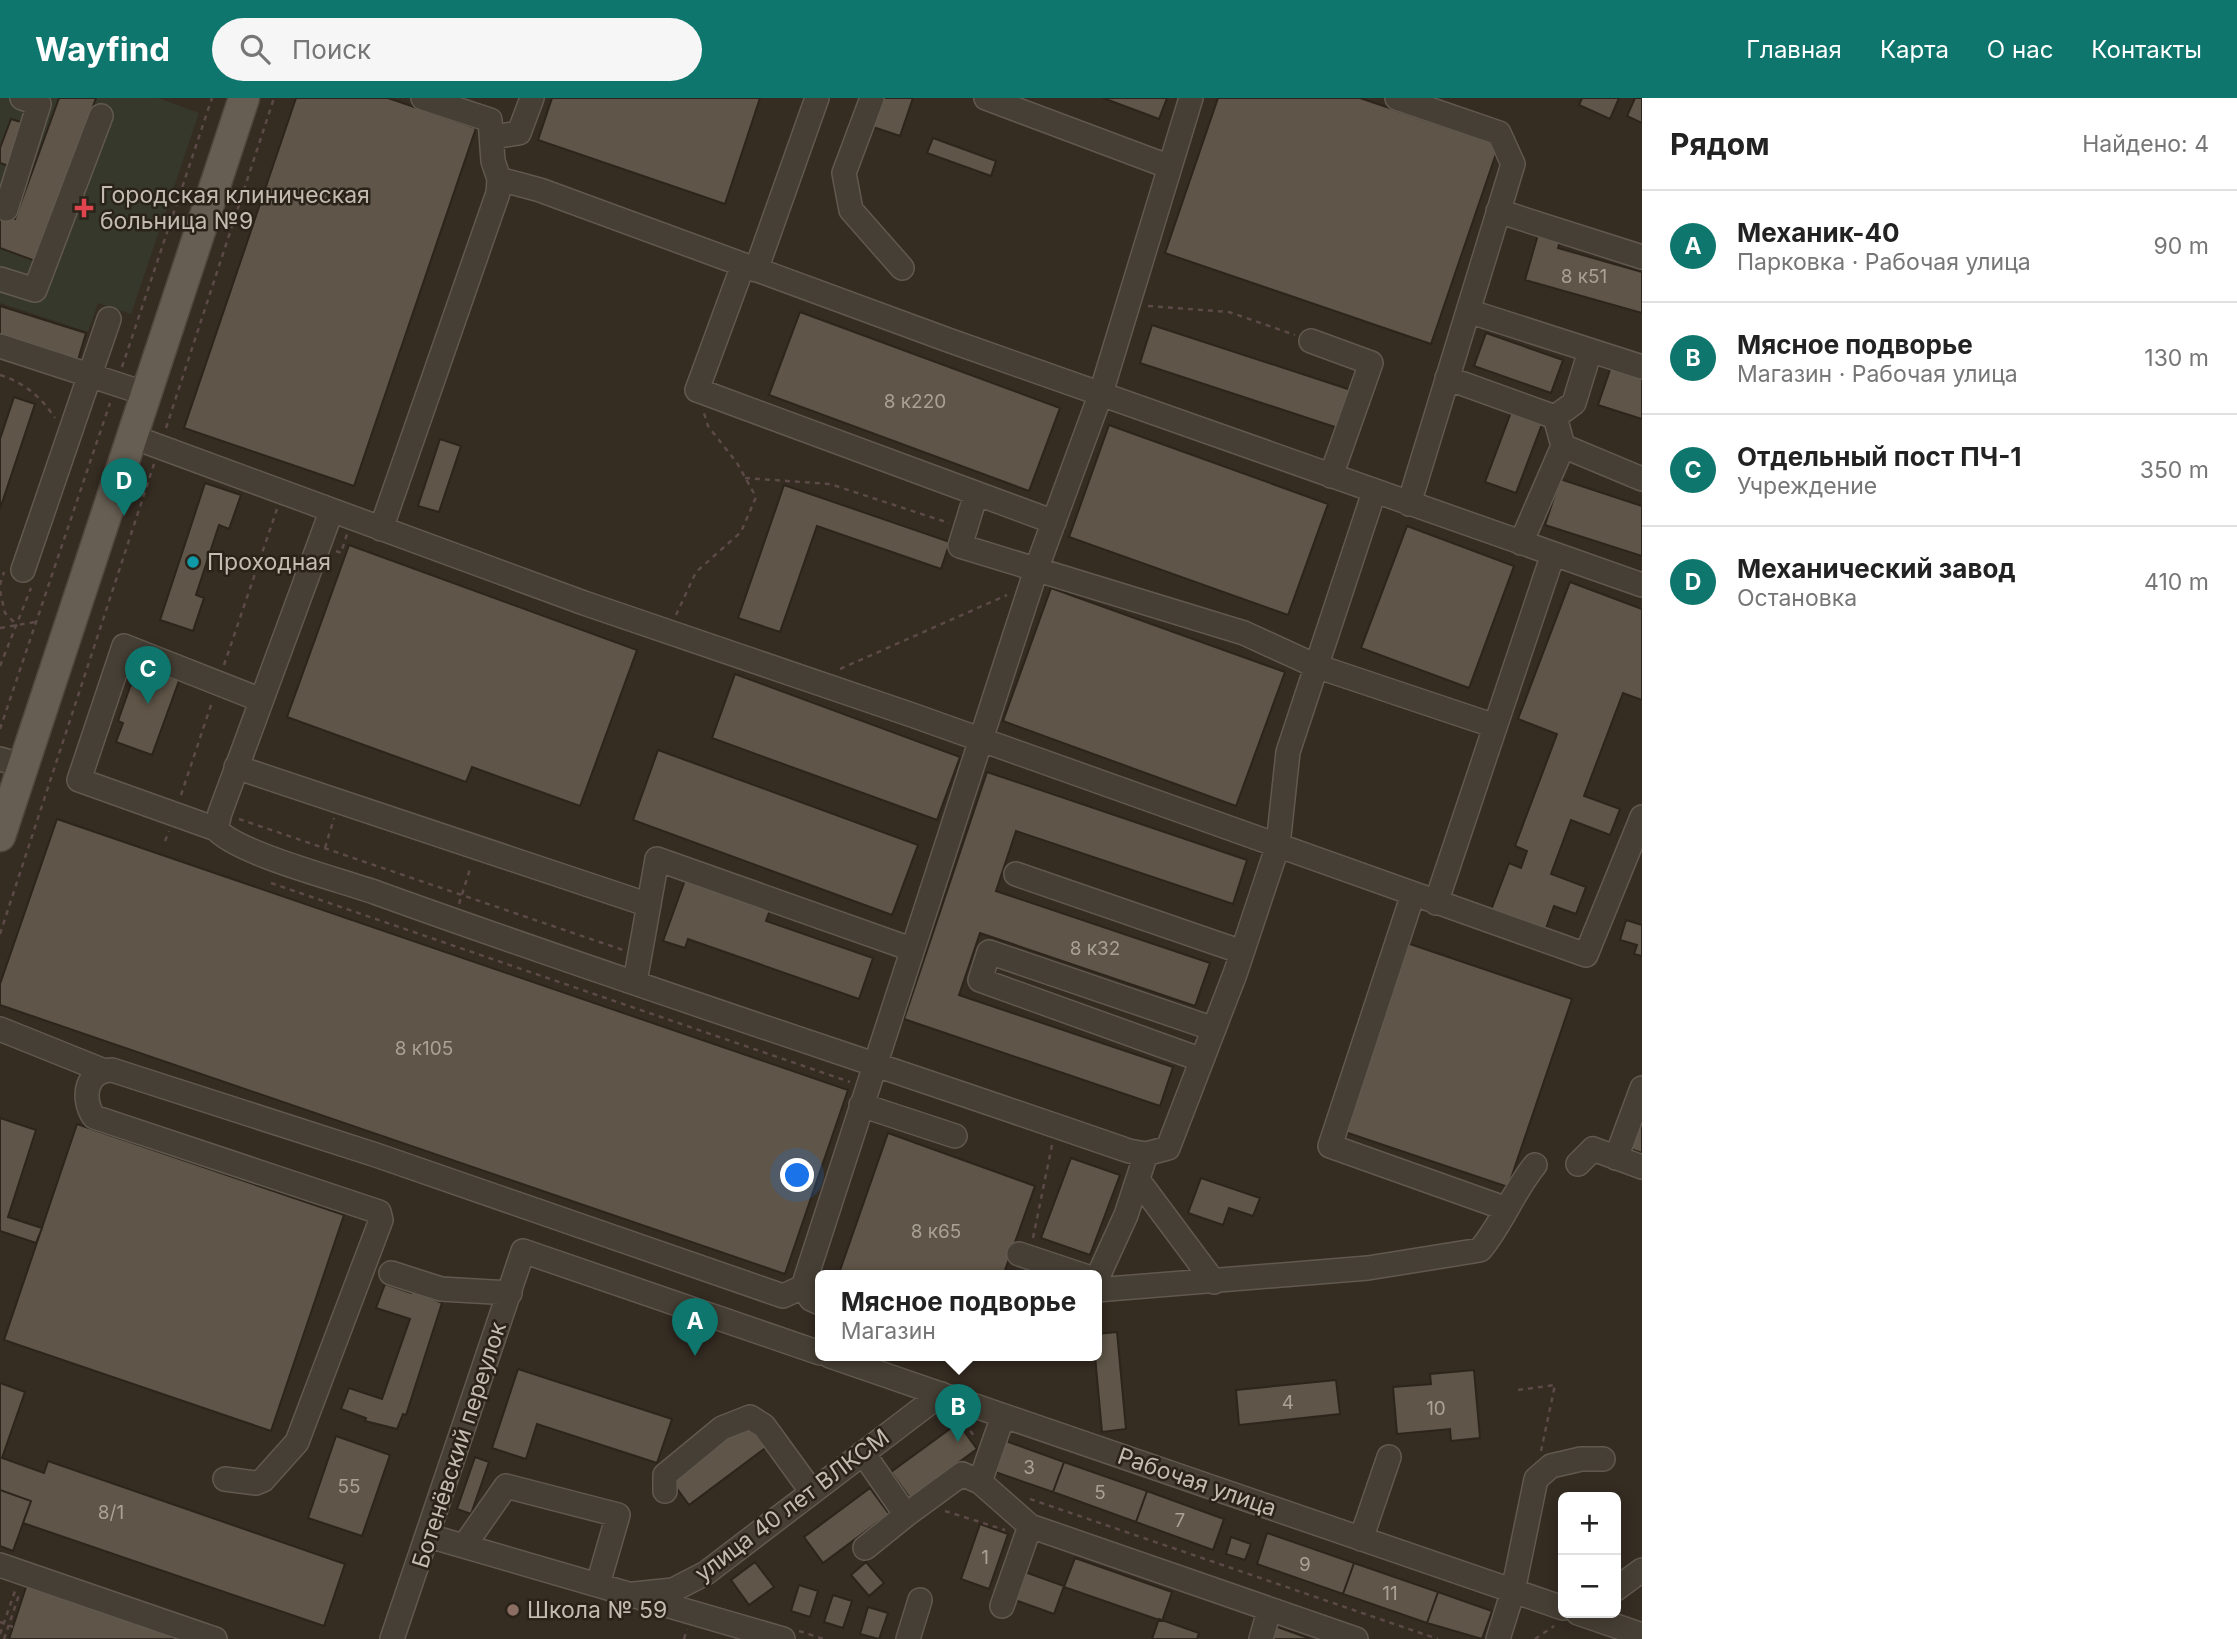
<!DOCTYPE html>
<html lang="ru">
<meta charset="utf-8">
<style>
body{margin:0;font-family:Inter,sans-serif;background:#f6f6f6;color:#222}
.controls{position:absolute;right:21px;bottom:21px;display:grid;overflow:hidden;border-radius:10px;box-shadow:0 4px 18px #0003}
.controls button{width:63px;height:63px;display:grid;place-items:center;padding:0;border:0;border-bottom:2px solid #e0e0e0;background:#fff;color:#222;font:35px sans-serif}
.you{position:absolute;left:798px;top:1078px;width:24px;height:24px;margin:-18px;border:5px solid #fff;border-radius:50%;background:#1a73e8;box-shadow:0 0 0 10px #1a73e833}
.badge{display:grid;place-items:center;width:46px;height:46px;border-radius:50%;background:#0f766e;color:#fff;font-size:23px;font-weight:700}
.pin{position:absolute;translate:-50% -58px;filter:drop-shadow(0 2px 4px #0008)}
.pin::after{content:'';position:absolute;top:37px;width:24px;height:21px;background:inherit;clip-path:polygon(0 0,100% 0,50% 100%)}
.popup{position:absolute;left:815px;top:1172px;width:287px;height:91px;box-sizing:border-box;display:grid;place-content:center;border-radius:10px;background:#fff;filter:drop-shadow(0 2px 5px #0005);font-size:23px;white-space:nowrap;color:#767676}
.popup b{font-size:26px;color:#222}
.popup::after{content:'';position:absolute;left:50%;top:100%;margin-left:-14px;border:14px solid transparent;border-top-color:#fff}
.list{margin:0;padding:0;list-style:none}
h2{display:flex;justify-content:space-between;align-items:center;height:91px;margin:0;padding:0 28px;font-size:30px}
h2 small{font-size:23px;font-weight:400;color:#767676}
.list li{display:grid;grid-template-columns:46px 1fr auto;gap:21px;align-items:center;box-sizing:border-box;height:112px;padding:0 28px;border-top:2px solid #e0e0e0}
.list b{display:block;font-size:26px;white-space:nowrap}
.list p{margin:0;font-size:23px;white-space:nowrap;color:#767676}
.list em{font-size:23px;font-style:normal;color:#767676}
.icon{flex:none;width:38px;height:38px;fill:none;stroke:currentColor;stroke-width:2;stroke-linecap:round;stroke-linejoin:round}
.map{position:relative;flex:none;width:1642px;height:1541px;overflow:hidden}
header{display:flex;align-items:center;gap:42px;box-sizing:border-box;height:98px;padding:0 35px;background:#0f766e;color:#fff}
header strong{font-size:33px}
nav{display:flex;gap:38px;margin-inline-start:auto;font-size:24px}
.search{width:490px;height:63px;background:#f6f6f6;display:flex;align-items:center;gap:18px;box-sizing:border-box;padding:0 24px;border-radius:38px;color:#767676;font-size:26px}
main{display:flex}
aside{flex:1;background:#fff}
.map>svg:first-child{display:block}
.medical{fill:#37382c}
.building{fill:#5f5548;stroke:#2d251c;stroke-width:2}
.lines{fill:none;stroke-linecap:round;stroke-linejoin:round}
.minor-casing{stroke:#61594f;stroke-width:26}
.major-casing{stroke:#50483e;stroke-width:33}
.path{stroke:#5b4a48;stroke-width:2.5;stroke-dasharray:5 5;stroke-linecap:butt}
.minor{stroke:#463f35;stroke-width:23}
.major{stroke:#665e53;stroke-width:30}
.health-dot{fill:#e0444e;stroke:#2a231a;stroke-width:2.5}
.culture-dot{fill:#0f9aa8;stroke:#2a231a;stroke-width:2.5}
.education-dot{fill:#8d6e63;stroke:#2a231a;stroke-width:2.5}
.labels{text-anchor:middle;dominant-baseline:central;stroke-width:5;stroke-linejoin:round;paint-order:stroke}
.number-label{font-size:19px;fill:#aaa295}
.poi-label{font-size:23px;fill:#c3bbaf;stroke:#2a231a;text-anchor:start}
.street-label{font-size:23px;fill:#c3bbaf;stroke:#2a231a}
</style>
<header>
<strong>Wayfind</strong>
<div class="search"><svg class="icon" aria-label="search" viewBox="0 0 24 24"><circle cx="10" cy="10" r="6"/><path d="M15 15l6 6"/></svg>Поиск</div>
<nav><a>Главная</a><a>Карта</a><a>О нас</a><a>Контакты</a></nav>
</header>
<main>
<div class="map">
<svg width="1642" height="1541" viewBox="0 0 1642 1541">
<rect width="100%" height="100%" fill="#352c22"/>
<path class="medical" d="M0,0H158L199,15L131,216L98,205L88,234L0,205Z"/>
<path class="building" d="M59,0H96L38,164L0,150V115L15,121Z
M296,0H388L476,30L354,388L184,330Z
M552,0H760L725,106L538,42Z
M883,0H913L900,38L873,29Z
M1103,0H1167L1159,21Z
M1218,0H1360L1499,47L1431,246L1165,155Z
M1582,0H1619L1610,21L1579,7Z
M1635,0H1642V25L1627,18Z
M11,21L24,25L9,68L0,65V50Z
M933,40L996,63L991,78L927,55Z
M1539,133L1561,139L1558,150L1642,174V215L1525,182Z
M0,208L86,235L78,262L0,238Z
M800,214L1060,310L1029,393L769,297Z
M1152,227L1351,292L1338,330L1140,265Z
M1486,235L1563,262L1551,295L1474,268Z
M1612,266L1642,276V321L1598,307Z
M14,299L35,306L0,411V341Z
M1513,309L1544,321L1516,395L1485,384Z
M1109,327L1328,406L1288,517L1069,439Z
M440,341L461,348L439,414L418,408Z
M1560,381L1642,408V458L1545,427Z
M205,385L241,397L229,431L219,427L196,497L204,500L193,533L160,522Z
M784,387L950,444L941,471L817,428L780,534L738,520Z
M1407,428L1514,468L1469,590L1361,550Z
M349,447L637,552L580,708L472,669L466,684L287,619Z
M1570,484L1642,511V602L1623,595L1584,698L1620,711L1610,737L1571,722L1551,776L1586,789L1576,816L1554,808L1545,833L1491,812L1509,765L1521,770L1527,753L1515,748L1557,636L1518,621Z
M1051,490L1285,574L1236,708L1003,623Z
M144,567L180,580L152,657L116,644L123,625L118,623L131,586L136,589Z
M735,576L960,659L937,722L712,640Z
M658,652L918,747L892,817L633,722Z
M987,674L1247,762L1233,806L1016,733L996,793L1210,865L1195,908L980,835L959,897L1173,969L1160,1008L904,921Z
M57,721L848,992L785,1176L0,907V886Z
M685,782L770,812L766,823L873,860L859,901L688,841L685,850L663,843Z
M1626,822L1642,827V858L1634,856L1637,847L1620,842Z
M1407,845L1572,901L1508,1089L1342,1033Z
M1642,1012V1055L1628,1050Z
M0,1020L36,1032L8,1119L42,1130L36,1145L0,1133Z
M77,1026L344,1117L271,1333L4,1242Z
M888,1035L1035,1088L1003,1178H838Z
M1071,1060L1120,1077L1090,1157L1041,1140Z
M1201,1080L1260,1100L1253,1118L1229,1110L1223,1127L1188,1115Z
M385,1186L411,1195L412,1191L442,1205L406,1317L403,1316L397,1331L365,1323L366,1320L341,1311L349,1290L382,1301L410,1221L376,1210Z
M1117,1234L1126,1331L1102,1334L1095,1258L1096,1236Z
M518,1271L672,1321L657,1365L537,1326L526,1361L492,1350Z
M1474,1272L1480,1340L1451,1343L1450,1331L1397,1336L1393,1289L1431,1286L1430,1276Z
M1336,1282L1340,1316L1239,1327L1236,1292Z
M0,1285L25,1294L2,1360L44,1375L48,1363L345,1466L324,1528L23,1425L31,1403L0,1392Z
M748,1321L768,1348L689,1407L670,1381Z
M958,1325L977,1351L910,1400L891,1374Z
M336,1338L390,1357L362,1438L308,1420Z
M1006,1343L1064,1364L1053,1394L995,1374Z
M475,1359L489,1364L471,1416L457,1411Z
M1064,1364L1147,1393L1136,1424L1053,1394Z
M870,1390L889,1416L823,1465L804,1439Z
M0,1392L31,1403L13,1453L0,1448Z
M1147,1393L1224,1421L1213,1452L1136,1424Z
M980,1426L1008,1436L989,1491L961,1481Z
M1267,1435L1354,1465L1343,1496L1257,1466Z
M1231,1439L1251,1446L1245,1462L1226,1456Z
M1075,1460L1172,1494L1162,1523L1064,1489Z
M755,1464L774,1489L749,1507L731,1482Z
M866,1464L884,1485L869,1498L851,1477Z
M1354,1465L1438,1494L1427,1525L1343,1496Z
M1022,1473L1064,1488L1054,1516L1012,1501Z
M28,1483L204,1541H9Z
M799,1487L818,1493L810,1519L791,1513Z
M1438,1494L1492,1513L1482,1541L1427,1525Z
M833,1497L852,1503L843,1530L824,1524Z
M868,1509L888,1515L879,1541L860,1536Z
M1159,1521L1199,1535L1197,1541H1152Z
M1272,1527L1311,1541H1267Z"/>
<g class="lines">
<defs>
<path id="minor" d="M423,0L490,22L493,63L499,81
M872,0L844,75L851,112L902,170
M986,0L1170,69
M1397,0L1499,35L1513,66L1409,406
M493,39L519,35L532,0
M6,111L39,6L22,0
M1498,113L1642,159
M743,167L697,292L1054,424
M756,172L817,0
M0,181L35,192L101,18
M1468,213L1642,269
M1311,243L1371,265L1331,378
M0,248L147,296
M1447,280L1555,319L1563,348
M1555,319L1574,305L1590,253
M133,339L584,505L912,617L1586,857L1642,719
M976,396L960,448L1244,535L1316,568L1495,628
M331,414L220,715L216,731C238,756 341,782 377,795C626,885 878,966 1129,1053L1146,1056L1168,1050L1235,876L1278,747L1288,654L1374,394
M381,431L498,95L499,81L540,92L948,242L1642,487
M1521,445L1563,348L1642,381
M23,472L109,221
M0,661L24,668
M236,669L649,807
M216,731L79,682L124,548L261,602
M1016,776L1242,854
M1413,796L1330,1048L1507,1111
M1436,805L1553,456
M635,884L657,761L911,851
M0,931L102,972
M1202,962L980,882L989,854L1214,931
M861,1007L955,1038
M1616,1060L1642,990
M1578,1066L1593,1051L1642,1069
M1138,1082L1214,1184
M1019,1156L1085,1178
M391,1175L441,1191L510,1195
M1096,1183L1126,1117L1146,1056
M803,1189L811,1201L820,1205
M1096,1192L1368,1170L1480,1152C1502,1126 1513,1094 1535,1067
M830,1258L1563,1510
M863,1355L906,1417L962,1376L980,1384L1030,1428L1356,1541
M225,1381L256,1385L263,1382L297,1344L381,1122L379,1114L94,1019C81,1000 86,972 112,972L376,1057L783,1198L803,1189L1036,472L1101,295L1191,0
M980,1384L1003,1318
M665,1393V1377L722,1330L750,1319L764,1328L812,1394
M429,1438L783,1541
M1361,1441L1389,1359
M464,1448L506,1388L618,1417L598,1486
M865,1450L906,1417
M0,1467L215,1541
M1616,1491L1642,1472
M634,1496L673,1492L706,1475L941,1296
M1002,1508L1030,1428
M1578,1515L1642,1537
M392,1541L523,1153L820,1255
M908,1541L920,1502
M1261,1541L1269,1513
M1498,1541L1513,1493L1536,1381L1551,1368L1581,1361H1603"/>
<path id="major" d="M0,738L244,0"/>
</defs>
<use href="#minor" class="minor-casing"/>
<use href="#major" class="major-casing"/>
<path class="path" d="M1148,208L1229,214L1295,237
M122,269L212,0
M0,277C25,285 41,299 55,320
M166,330L274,0
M745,380L830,386L949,425
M336,453L341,455L347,436
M0,487L4,474
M0,493L5,515L17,527
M676,517L696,474L741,434L756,399L737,365L708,328L704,315
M0,530L35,524
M224,567L277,411
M0,568L31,490
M840,571L1007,497
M0,631L110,305
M181,697L212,604
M239,721L623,852
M165,743L169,733
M325,750L334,720
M271,785L850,984
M459,806L471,768
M0,836L154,366
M1033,1140L1052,1047
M1518,1292L1555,1287L1541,1353
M964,1325L975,1339
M1030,1401L1438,1541
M945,1413L1005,1432
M0,1524L13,1529
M799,1533L824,1541
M0,1536L15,1493
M4,1541L20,1494
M684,1541L687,1531
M1535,1541L1554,1528"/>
<use href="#minor" class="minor"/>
<use href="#major" class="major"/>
</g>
<path class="health-dot" d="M80.5 99.5h7v7h7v7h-7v7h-7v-7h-7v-7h7z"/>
<circle class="culture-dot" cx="193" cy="464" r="7"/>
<circle class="education-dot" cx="513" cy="1512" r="7"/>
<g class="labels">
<g class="number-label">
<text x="1584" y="178">8 к51</text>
<text x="915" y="303">8 к220</text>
<text x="1095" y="850">8 к32</text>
<text x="424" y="950">8 к105</text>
<text x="936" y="1133">8 к65</text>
<text x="1288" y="1304">4</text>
<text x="1436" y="1310">10</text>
<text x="1029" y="1369">3</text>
<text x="349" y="1388">55</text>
<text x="1100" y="1394">5</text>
<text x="111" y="1414">8/1</text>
<text x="1180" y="1422">7</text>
<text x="985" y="1459">1</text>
<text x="1305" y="1466">9</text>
<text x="1390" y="1495">11</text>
</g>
<g class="poi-label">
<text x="100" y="97">Городская клиническая<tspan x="100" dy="26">больница №9</tspan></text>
<text x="207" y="464">Проходная</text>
<text x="527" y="1512">Школа № 59</text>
</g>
<g class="street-label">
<text transform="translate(459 1347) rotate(-72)">Ботенёвский переулок</text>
<text transform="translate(1197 1384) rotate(19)">Рабочая улица</text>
<text transform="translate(792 1407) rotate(-37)">улица 40 лет ВЛКСМ</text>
</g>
</g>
</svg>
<div class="controls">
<button>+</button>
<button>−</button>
</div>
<div class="you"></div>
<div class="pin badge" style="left:695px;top:1258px">A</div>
<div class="pin badge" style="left:958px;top:1344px">B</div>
<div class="popup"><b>Мясное подворье</b>Магазин</div>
<div class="pin badge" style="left:148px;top:606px">C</div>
<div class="pin badge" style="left:124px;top:418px">D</div>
</div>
<aside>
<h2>Рядом<small>Найдено: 4</small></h2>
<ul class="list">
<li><span class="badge">A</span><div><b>Механик-40</b><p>Парковка · Рабочая улица</p></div><em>90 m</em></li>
<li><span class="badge">B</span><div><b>Мясное подворье</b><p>Магазин · Рабочая улица</p></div><em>130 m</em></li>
<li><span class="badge">C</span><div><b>Отдельный пост ПЧ-1</b><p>Учреждение</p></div><em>350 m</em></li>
<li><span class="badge">D</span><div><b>Механический завод</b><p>Остановка</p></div><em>410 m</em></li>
</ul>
</aside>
</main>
